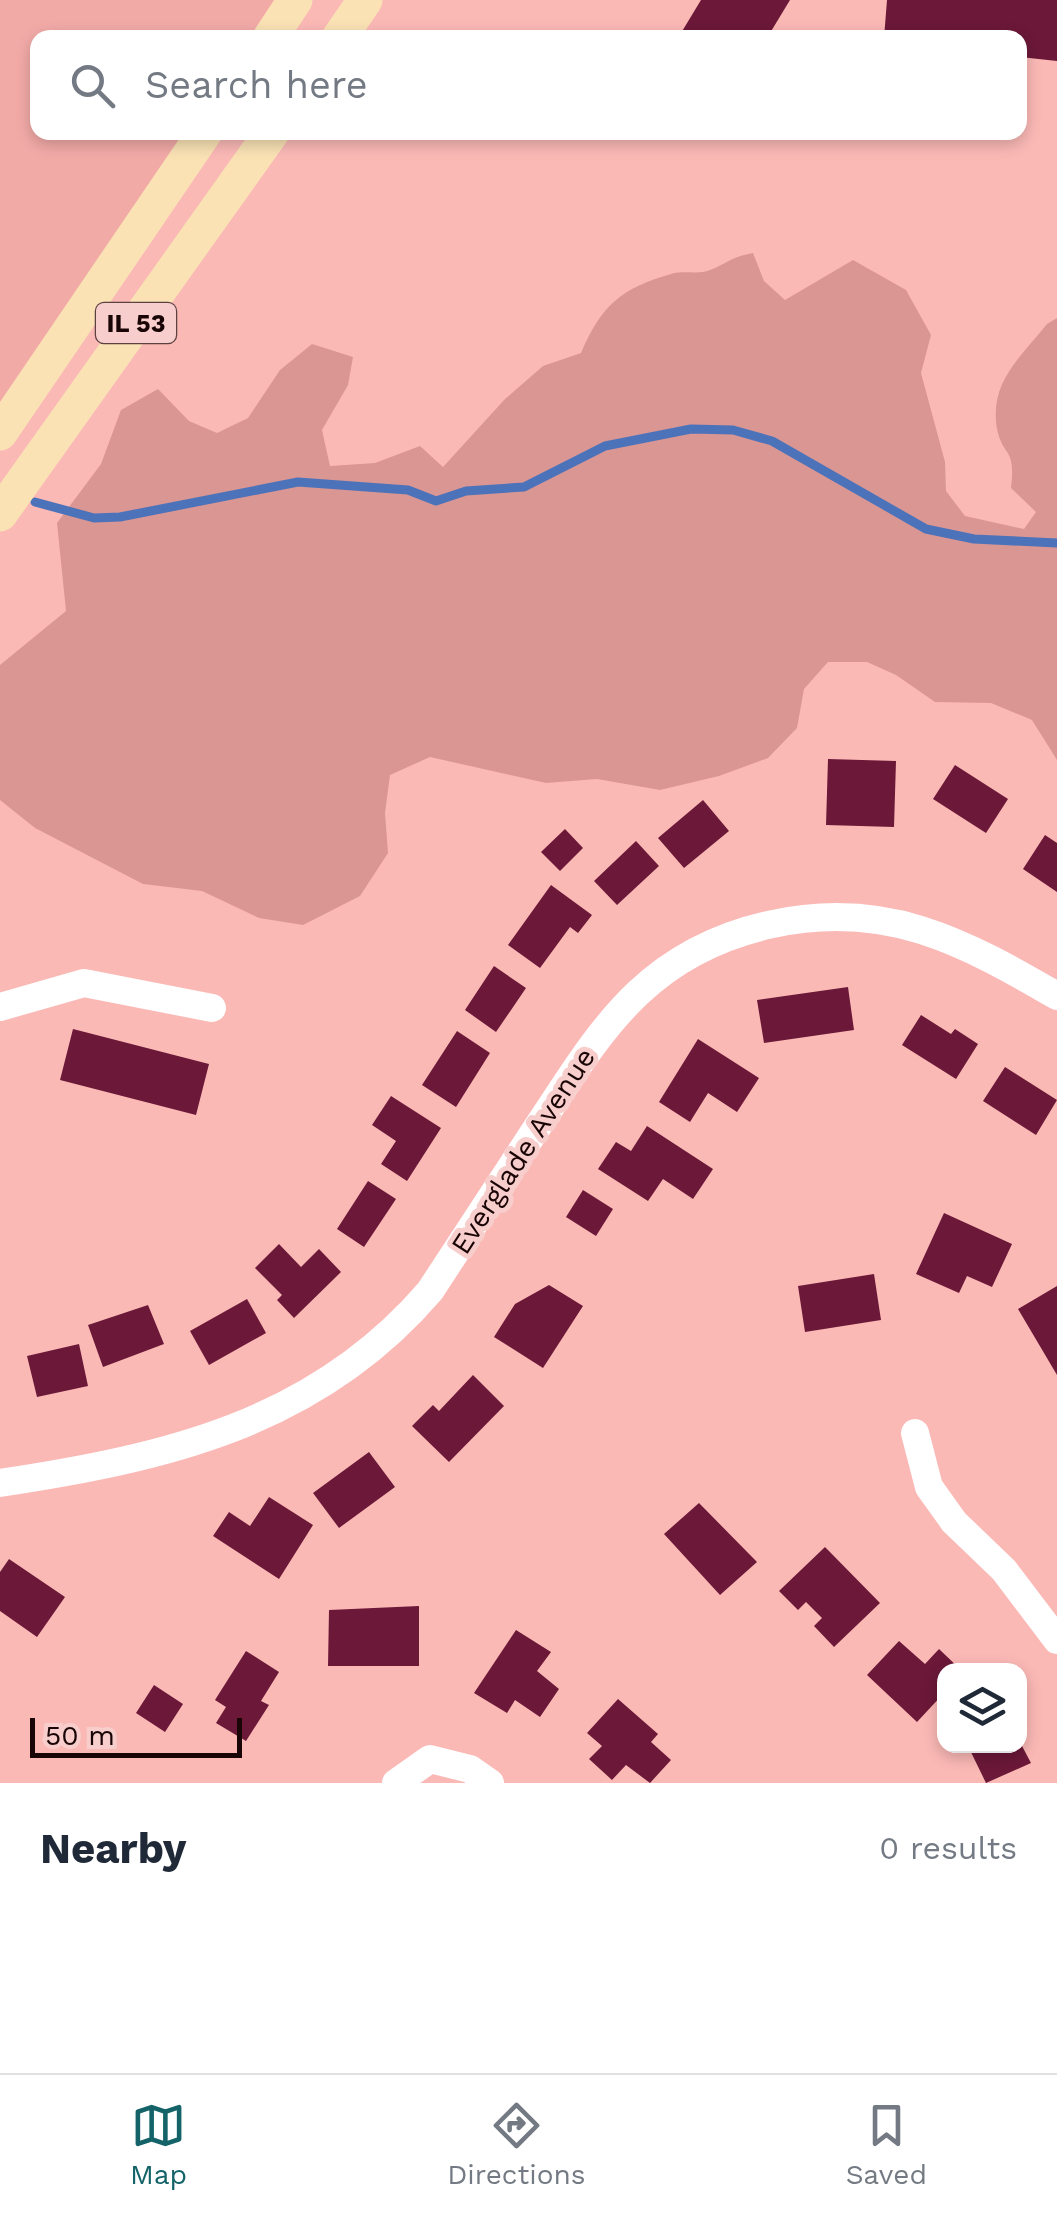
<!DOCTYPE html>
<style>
body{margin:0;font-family:"Work Sans",sans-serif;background:#f2f2f3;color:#1f2937}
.controls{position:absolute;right:30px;bottom:30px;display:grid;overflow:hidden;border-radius:20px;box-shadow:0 5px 15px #0003}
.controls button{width:90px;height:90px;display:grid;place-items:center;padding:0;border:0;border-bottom:2px solid #e0e1e3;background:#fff;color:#1f2937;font:50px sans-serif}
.scale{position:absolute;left:30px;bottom:25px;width:212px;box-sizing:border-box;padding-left:10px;border:5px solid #190505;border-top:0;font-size:28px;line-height:35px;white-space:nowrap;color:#190505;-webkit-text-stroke:8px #f7cecc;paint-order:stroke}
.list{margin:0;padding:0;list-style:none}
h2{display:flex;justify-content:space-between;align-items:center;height:130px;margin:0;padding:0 40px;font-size:42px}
h2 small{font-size:32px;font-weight:400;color:#747a83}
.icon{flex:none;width:55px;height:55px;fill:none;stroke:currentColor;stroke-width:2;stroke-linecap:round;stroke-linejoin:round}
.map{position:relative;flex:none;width:1057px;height:1783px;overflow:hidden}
.search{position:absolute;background:#fff;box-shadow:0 5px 15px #0003;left:30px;right:30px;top:30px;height:110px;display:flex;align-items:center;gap:25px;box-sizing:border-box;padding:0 35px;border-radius:20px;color:#747a83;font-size:38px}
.sheet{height:290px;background:#fff}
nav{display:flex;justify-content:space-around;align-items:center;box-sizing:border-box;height:140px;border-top:2px solid #e0e1e3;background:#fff;font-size:28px;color:#747a83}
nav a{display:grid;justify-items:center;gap:5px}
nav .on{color:#136368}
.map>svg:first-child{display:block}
.built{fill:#f2aaa7}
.green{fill:#da9693}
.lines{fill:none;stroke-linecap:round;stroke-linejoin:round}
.stream{stroke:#4c73ba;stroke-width:9}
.building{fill:#6c1838}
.minor{stroke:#fff;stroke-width:28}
.major{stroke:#fae2b5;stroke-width:35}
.labels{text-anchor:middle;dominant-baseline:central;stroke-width:10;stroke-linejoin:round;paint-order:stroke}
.shield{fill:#f7cecc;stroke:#5c4141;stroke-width:2.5}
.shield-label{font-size:25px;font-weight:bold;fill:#190505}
.street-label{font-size:28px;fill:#190505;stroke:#f7cecc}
</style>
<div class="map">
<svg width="1057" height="1783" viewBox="0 0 1057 1783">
<rect width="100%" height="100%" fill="#fbb9b6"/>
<path class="built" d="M0,0H279L253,37L38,38V132L189,133L0,410Z"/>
<path class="green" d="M753,253L764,281L785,300L853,260L906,290L931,335L921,373L945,462L946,491L965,516L1024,529L1036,512L1011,488C1016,446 1003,458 997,429C989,382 1020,358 1047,324L1057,318V760L1032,720L991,703L935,702L896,675L867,662H828L804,689L797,728L768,758L719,776L660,790L597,779L546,783L430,757L390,775L385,813L388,853L360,896L303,925L259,918L202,891L143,884L35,828L0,800V665L66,611L57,523L101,464L121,410L158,389L189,421L217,433L248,418L280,370L312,344L353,357L348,385L322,430L330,466L375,463L420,446L443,467L505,399L543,366L581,353C601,306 621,288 671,274C683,270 699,275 710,270C728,263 731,257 753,253Z"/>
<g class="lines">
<path class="stream" d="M35,502L94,518L120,517L298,482L408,490L436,501L466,491L524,487L605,446L691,429L733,430L772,441L926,529L974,539L1057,543"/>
</g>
<path class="building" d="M701,0H790L767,38H678Z
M887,0H1057V61L1020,57V38H884Z
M828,759L896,761L894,827L826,825Z
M955,765L1008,799L986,833L933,799Z
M703,800L729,831L684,868L658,838Z
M565,829L583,848L560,871L541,852Z
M1045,835L1057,843V892L1023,869Z
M636,841L659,866L617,905L594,881Z
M551,885L592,915L578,933L570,927L540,968L508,945Z
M494,966L526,988L496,1032L465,1010Z
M848,987L854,1030L764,1043L757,1000Z
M921,1015L951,1034L955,1029L978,1044L956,1079L902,1045Z
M73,1029L209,1064L196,1115L60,1080Z
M457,1031L490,1053L456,1107L422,1085Z
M698,1039L759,1078L737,1112L708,1093L690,1122L659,1102Z
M1005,1067L1057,1100L1036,1135L983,1101Z
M391,1096L441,1128L407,1181L381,1164L396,1141L372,1125Z
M647,1126L713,1169L693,1199L663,1179L648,1201L598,1169L616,1142L631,1151Z
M368,1181L396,1199L364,1247L337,1229Z
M583,1190L613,1209L596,1236L566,1217Z
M944,1213L1012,1244L992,1287L967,1276L959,1293L916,1274Z
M279,1244L301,1267L319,1249L341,1272L294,1318L277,1300L282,1295L255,1268Z
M874,1274L881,1320L805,1332L798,1286Z
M549,1285L583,1306L543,1368L494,1337L515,1304Z
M1057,1286V1375L1018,1309Z
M247,1299L266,1333L209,1365L190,1331Z
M148,1305L164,1344L103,1367L88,1325Z
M79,1344L88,1386L37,1397L27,1356Z
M473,1375L504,1406L449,1462L412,1426L433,1405L439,1411Z
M369,1452L395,1487L339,1528L313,1493Z
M269,1497L313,1525L279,1579L213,1536L229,1512L250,1526Z
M699,1503L757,1562L720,1595L664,1534Z
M825,1547L880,1603L834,1647L814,1626L822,1618L806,1602L798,1610L779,1591Z
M9,1559L65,1597L37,1637L0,1611V1572Z
M419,1606V1666H328L329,1610Z
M516,1630L551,1652L537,1671L559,1689L540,1717L515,1700L507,1713L474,1693Z
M899,1641L925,1664L939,1649L961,1670H944V1693L917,1722L867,1675Z
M246,1651L279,1672L261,1701L269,1705L246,1741L216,1723L226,1707L215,1700Z
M154,1685L183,1704L165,1732L136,1713Z
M618,1699L658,1734L651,1742L671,1760L650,1783L626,1765L612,1780L589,1759L602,1746L587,1733Z
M968,1746H1022L1031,1763L986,1783Z"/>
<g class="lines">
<path class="minor" d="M0,1007L84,983L212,1008
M915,1433L929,1487L954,1522L1004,1570L1057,1640
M0,1483C165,1458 316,1424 430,1291C466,1236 502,1181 538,1126C569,1080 597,1032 638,993C711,924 825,900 921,930C969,945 1014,971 1057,996
M396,1783L430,1759L470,1769L490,1783"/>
<path class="major" d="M270,38L295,0
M339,38L365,0
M0,433L205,132
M0,514L272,132"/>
</g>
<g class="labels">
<rect class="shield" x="96" y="303" width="80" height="40" rx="8"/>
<g class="shield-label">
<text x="136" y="323">IL 53</text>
</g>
<g class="street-label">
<text transform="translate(523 1151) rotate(-57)">Everglade Avenue</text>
</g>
</g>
</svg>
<div class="controls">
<button><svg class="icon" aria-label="layers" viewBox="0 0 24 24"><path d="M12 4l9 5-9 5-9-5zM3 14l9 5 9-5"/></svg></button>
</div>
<div class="scale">50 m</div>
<div class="search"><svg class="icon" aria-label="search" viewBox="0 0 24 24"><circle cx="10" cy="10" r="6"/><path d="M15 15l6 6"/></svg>Search here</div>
</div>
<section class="sheet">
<h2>Nearby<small>0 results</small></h2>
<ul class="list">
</ul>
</section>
<nav>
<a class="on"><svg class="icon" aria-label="map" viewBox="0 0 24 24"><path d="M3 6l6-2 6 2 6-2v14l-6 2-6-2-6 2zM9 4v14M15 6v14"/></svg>Map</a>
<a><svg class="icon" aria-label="directions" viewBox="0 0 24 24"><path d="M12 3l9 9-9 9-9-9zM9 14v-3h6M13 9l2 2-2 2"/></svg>Directions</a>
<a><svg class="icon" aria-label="saved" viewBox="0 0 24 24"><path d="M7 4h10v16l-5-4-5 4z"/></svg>Saved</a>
</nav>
